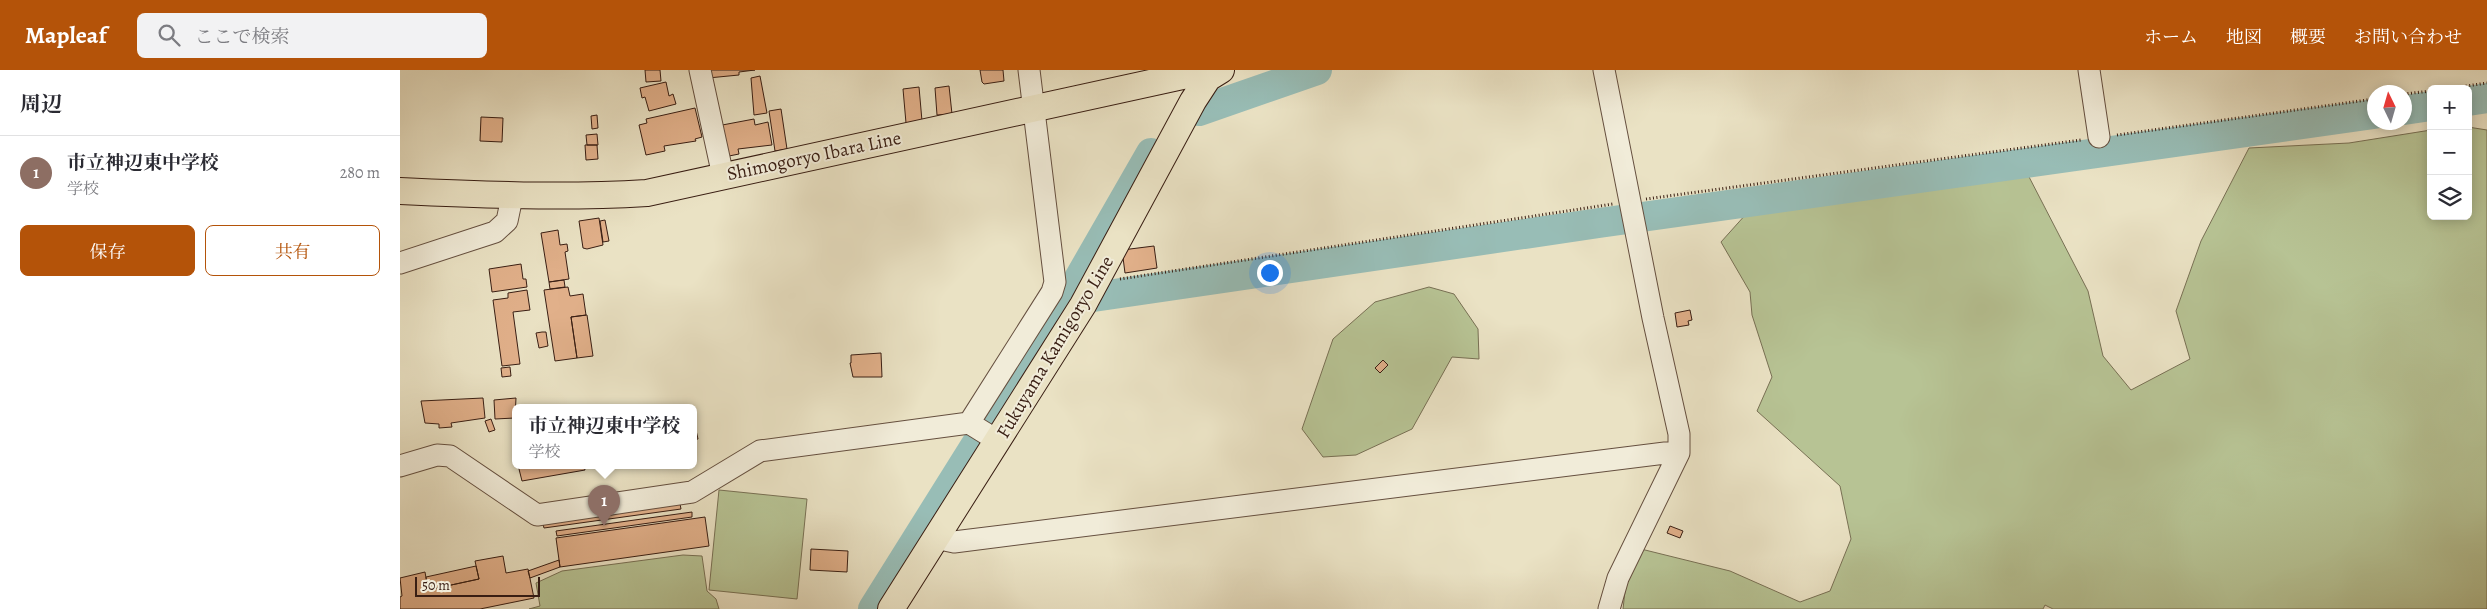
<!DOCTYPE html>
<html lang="ja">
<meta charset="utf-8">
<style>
body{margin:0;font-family:Alegreya,"Noto Serif JP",serif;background:#f2f2f3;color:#2b2b33}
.controls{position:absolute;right:15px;top:15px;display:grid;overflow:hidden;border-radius:8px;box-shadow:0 2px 12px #0003}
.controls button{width:45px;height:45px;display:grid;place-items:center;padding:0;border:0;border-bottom:1px solid #e1e1e2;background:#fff;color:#2b2b33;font:25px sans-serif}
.compass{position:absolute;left:1967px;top:15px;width:45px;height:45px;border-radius:50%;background:#fff;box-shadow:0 2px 12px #0003;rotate:355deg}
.scale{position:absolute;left:15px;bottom:12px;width:125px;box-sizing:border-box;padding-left:5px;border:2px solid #391e13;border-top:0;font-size:14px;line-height:18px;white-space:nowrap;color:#391e13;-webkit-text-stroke:4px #f1ecd9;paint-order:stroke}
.you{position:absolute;left:869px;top:202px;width:18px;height:18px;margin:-12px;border:4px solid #fff;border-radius:50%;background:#1a73e8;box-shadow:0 0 0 8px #1a73e833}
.badge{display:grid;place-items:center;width:32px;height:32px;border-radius:50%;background:#b45309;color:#fff;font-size:16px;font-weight:700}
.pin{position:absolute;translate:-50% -41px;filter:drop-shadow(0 1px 2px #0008)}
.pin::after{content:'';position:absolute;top:26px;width:18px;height:15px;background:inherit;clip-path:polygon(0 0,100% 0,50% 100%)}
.popup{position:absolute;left:112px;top:334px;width:185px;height:65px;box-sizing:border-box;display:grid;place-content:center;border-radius:8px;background:#fff;filter:drop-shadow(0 1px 4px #0005);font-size:16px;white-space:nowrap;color:#7c7c81}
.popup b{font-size:19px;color:#2b2b33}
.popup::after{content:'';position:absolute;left:50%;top:100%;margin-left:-10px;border:10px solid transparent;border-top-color:#fff}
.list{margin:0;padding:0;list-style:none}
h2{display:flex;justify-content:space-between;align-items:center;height:65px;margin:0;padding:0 20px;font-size:21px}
h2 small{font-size:16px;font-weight:400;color:#7c7c81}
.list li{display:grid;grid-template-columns:32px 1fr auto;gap:15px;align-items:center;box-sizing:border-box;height:75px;padding:0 20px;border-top:1px solid #e1e1e2}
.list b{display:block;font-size:19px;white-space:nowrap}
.list p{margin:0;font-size:16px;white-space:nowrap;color:#7c7c81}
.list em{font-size:16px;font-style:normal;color:#7c7c81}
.actions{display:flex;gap:10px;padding:15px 20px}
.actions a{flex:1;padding:11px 0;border:1px solid #b45309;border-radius:8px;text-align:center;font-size:18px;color:#b45309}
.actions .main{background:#b45309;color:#fff}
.icon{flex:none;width:28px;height:28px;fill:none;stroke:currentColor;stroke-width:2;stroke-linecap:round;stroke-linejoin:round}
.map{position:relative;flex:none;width:2087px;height:539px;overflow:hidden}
header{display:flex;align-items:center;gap:30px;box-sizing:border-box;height:70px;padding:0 25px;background:#b45309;color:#fff}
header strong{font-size:24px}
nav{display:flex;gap:28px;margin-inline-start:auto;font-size:18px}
.search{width:350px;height:45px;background:#f2f2f3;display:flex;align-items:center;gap:12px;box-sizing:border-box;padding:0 18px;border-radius:8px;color:#7c7c81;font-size:19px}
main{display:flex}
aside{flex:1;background:#fff}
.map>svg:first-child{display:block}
.green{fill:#b7c394;stroke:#787054}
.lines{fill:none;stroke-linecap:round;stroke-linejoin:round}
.river{stroke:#98bdb6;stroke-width:30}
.building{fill:#e1b08a;stroke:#391e13}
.minor-casing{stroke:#654f3f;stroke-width:23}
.major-casing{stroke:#391e13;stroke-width:28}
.path{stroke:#391e13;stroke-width:3;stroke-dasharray:1 2.5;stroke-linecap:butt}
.minor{stroke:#f1ecd9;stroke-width:21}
.major{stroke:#eae2c4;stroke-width:26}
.labels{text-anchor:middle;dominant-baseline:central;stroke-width:4;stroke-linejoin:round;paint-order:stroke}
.street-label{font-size:19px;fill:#391e13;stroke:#f1ecd9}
</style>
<header>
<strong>Mapleaf</strong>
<div class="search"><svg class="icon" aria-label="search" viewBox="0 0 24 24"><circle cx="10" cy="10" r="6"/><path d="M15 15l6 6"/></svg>ここで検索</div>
<nav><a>ホーム</a><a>地図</a><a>概要</a><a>お問い合わせ</a></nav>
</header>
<main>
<aside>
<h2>周辺<small></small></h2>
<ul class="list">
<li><span class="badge" style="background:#8d6e63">1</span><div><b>市立神辺東中学校</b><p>学校</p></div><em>280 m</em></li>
</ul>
<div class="actions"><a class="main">保存</a><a>共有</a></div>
</aside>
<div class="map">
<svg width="2087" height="539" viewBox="0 0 2087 539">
<rect width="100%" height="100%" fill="#eae2c4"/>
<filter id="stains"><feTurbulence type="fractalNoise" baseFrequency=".004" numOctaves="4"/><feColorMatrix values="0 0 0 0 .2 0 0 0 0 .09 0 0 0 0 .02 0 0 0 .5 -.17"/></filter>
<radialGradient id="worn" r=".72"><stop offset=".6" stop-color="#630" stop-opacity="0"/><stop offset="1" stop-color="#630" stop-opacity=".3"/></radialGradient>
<path class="green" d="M2068,57L2087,60V539H1653L1645,535L1643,539H1223L1226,512L1241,479L1330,501L1400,532L1430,521L1451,469L1440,416L1357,341L1372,307L1352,245L1350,222L1321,172L1347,143L1627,103L1688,221L1703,286L1731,320L1790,289L1776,241L1801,171L1849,78L1949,73L2031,60V146H2068Z
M1029,217L1054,224L1078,259L1079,289L1052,287L1012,359L956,385L923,387L902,359L933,269L975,232Z
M319,420L407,429L397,529L309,520Z
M283,485L302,486L307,521L316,529L319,539H129L140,536L136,513L162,501Z"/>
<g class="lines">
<path class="river" d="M2068,31L2087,28
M2004,40L2031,36
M799,41L917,0
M666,231L1199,153L1974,44
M473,539L666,231L751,83"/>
</g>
<path class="building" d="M245,0H260L261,11L246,12Z
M307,0H355L339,2V5L308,8Z
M580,0H603L604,11L584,14L582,12Z
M360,6L367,43L354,45L351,8Z
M266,12L269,26L273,24L276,34L249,41L245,27L242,28L240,18Z
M549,16L552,44L537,45L535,18Z
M519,17L522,51L506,53L503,19Z
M295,38L302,67L295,69L296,71L264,76L265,81L246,85L239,55L247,53L246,49Z
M381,39L387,79L375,81L369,41Z
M197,45L198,58L192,59L191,46Z
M81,47L103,48L102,72L80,71Z
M354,49L355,55L368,52L372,75L338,79L339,84L324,87L317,56Z
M197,64L198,75H187L186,65Z
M185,75H197L198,89L186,90Z
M199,148L203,175L187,179L183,178L179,151Z
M205,150L209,171L203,172L200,151Z
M158,160L160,175L167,174L168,181L165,182L169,209L149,212L141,163Z
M754,176L757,198L725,203L722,180Z
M121,194L123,209H126L127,217L92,222L89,199Z
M164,210L165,217L150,219L149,212Z
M168,217L170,226L183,224L186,245L171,247L177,288L155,291L144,220Z
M127,220L130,240L113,242L120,294L102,296L93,230L108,228V223Z
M1290,240L1292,250L1288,251L1289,255L1277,257L1275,243Z
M187,245L193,286L177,288L171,247Z
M142,262H146L148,276L139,278L136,263Z
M481,283L482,307H453L450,293H451V285Z
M983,290L988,295L980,303L975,298Z
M110,297L111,306L102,307L101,298Z
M83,328L85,348L51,353L52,357L39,358V354L25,353L21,331Z
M116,328L115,348L95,349L94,330Z
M293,347L298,369L293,370Z
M91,349L95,360L89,362L85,351Z
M118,395H184L185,400L122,411Z
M280,434L281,439L144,458L143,454Z
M292,442V447L157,466L156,461Z
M305,447L309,476L160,497L156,468Z
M1270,456L1283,461L1280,468L1267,463Z
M411,479L448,481L447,502L410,500Z
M103,486L106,503L128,499L134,528L80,539H0V527L2,526L0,508L25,502L28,520L79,509L75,491Z
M159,490L160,497L130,508L128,501Z
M76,496L79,509L28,520L26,507Z"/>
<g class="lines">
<defs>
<path id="minor" d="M300,0L323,106
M1204,0L1253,248L1279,364V383L1218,508L1209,539
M1689,0L1699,67
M0,193L95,162L107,151L112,127
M569,353L652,222L655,212L629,0
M0,396L37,385L50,386L137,445L292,422L360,381L569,353L598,371
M535,468L554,472L1265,383H1279"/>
<path id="major" d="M0,121C83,125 164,128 247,123L787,5L808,8
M491,539L683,235L793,31L808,8L821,0"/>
</defs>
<use href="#minor" class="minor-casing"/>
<use href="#major" class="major-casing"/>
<path class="path" d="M2045,19L2087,13
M2004,24L2031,21
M1717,65L1974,29
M1246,129L1681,70
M720,209L1213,134"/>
<use href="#minor" class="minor"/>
<use href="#major" class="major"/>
</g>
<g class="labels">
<g class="street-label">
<text transform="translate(414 86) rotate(-12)">Shimogoryo Ibara Line</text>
<text transform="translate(655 277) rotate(-59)">Fukuyama Kamigoryo Line</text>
</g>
</g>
<rect width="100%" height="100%" filter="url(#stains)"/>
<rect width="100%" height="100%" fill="url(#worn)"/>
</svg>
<div class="controls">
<button>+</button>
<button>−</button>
<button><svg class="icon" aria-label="layers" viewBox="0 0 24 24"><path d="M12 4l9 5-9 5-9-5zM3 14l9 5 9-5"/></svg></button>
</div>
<svg class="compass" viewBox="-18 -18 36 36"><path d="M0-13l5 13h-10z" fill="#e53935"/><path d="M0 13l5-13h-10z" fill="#7c7c81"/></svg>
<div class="scale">50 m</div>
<div class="you"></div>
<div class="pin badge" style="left:204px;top:456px;background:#8d6e63">1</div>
<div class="popup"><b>市立神辺東中学校</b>学校</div>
</div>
</main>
